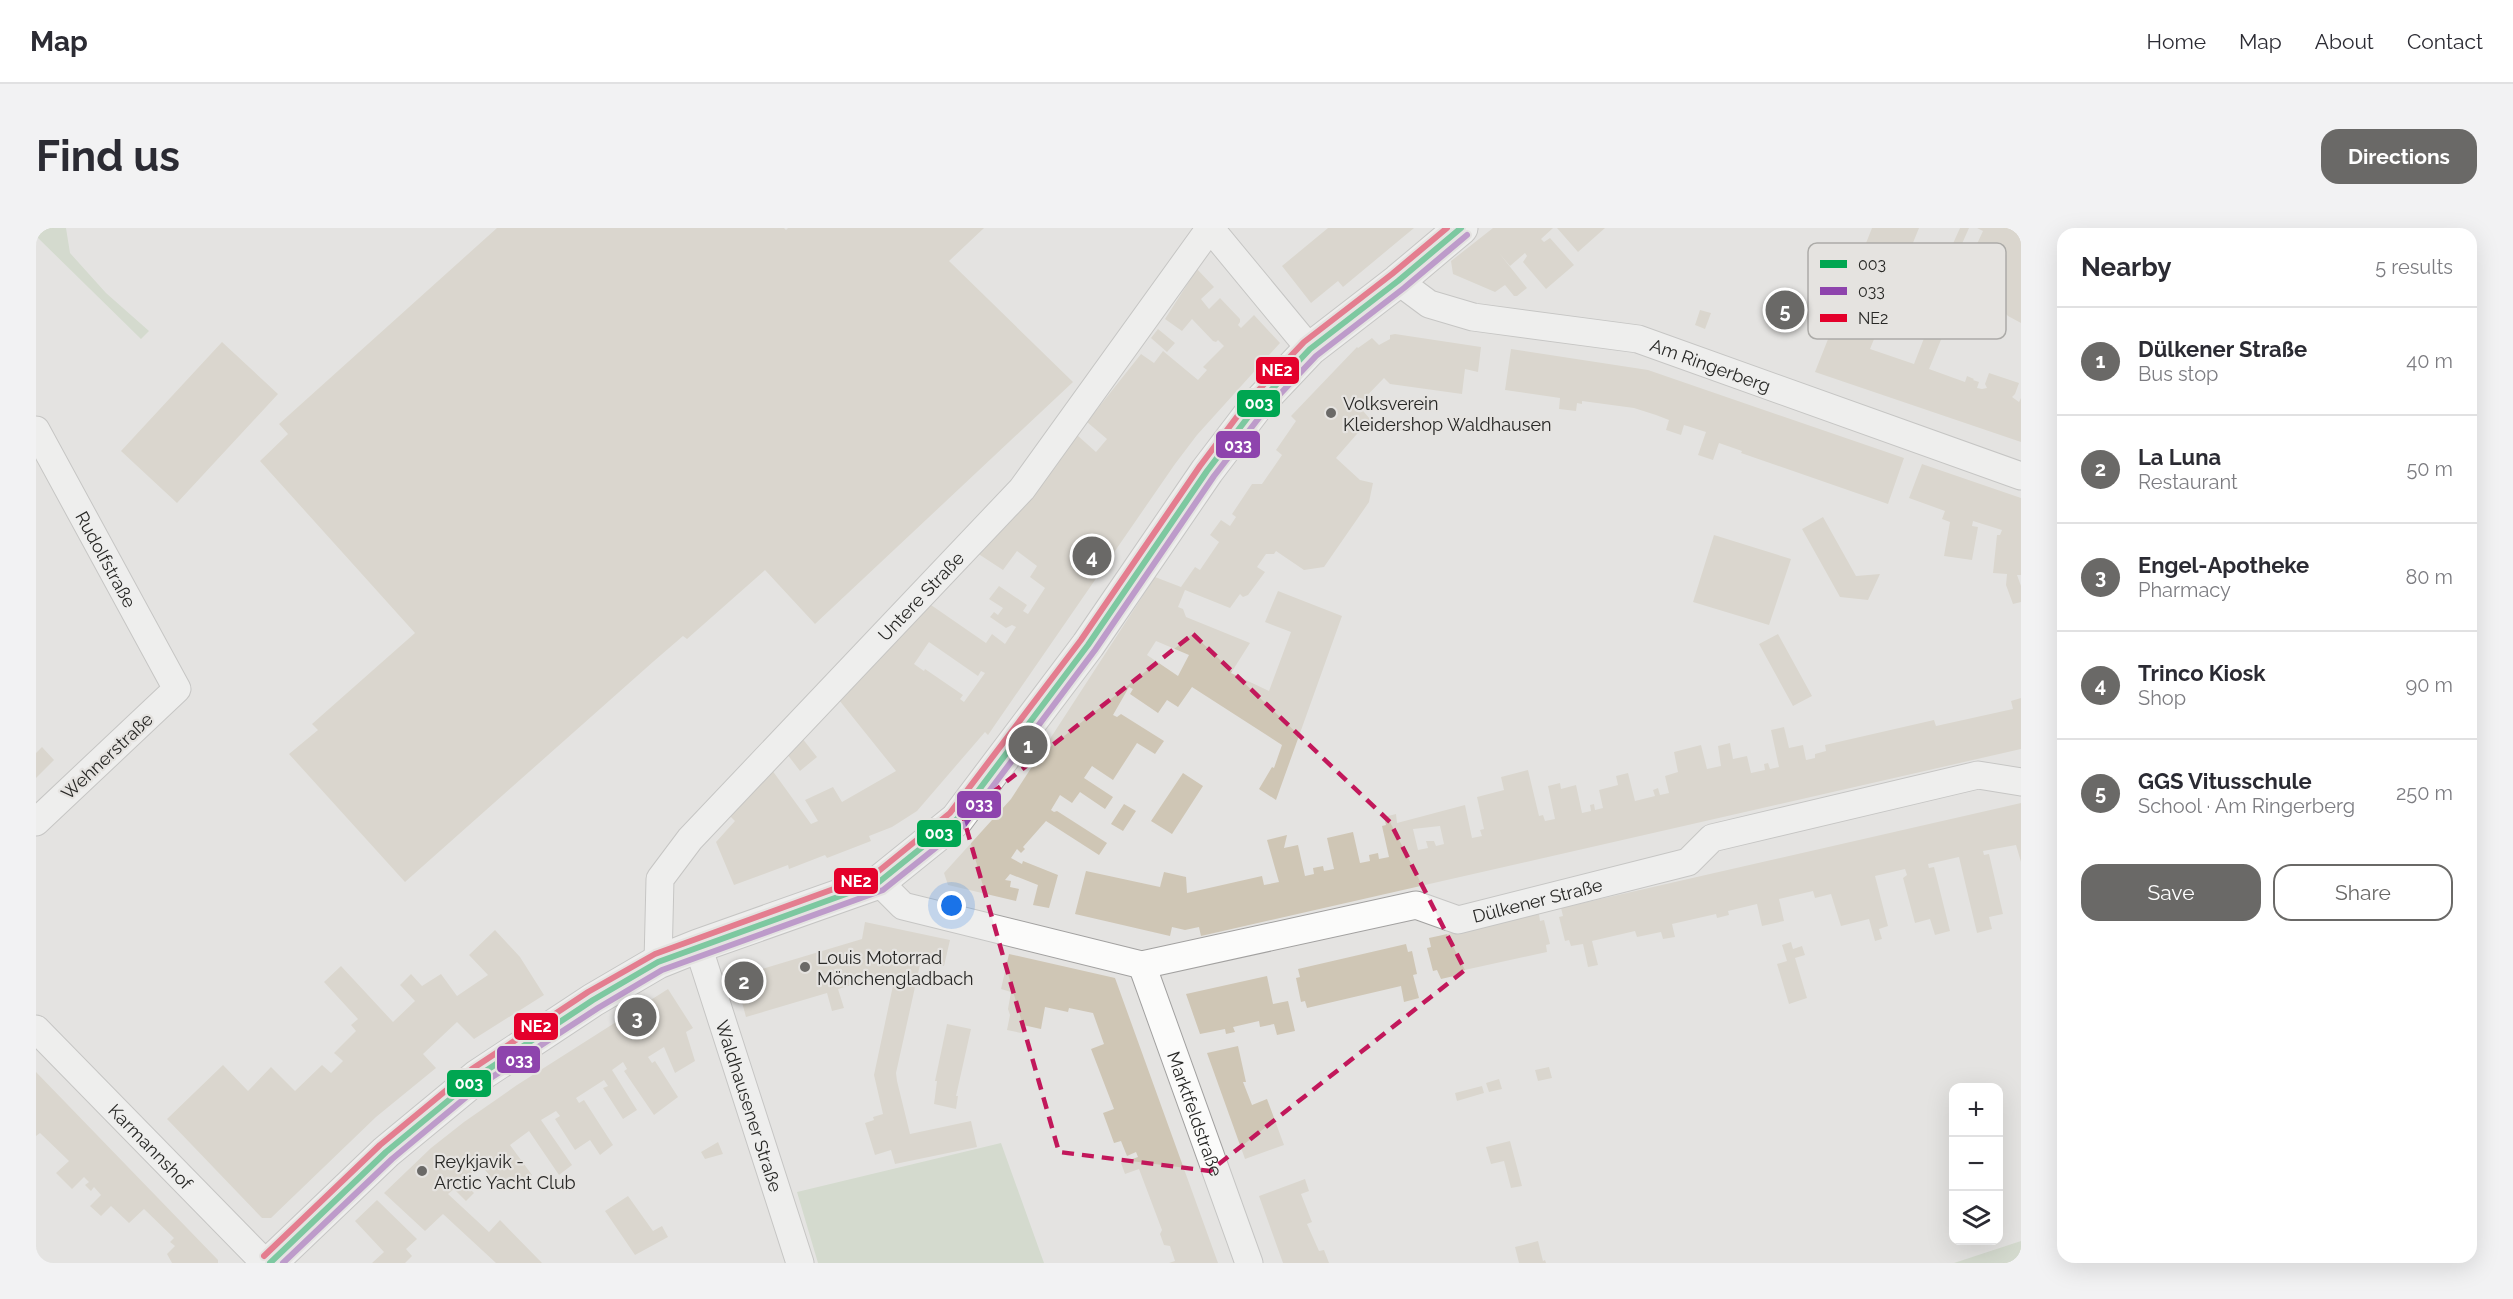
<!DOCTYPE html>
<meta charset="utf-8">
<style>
body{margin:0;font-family:Raleway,sans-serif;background:#f2f2f3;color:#2b2b33}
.controls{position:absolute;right:18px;bottom:18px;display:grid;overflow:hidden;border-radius:12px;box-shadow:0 6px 24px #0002}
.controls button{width:54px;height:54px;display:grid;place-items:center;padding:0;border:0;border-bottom:2px solid #e1e1e2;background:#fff;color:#2b2b33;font:30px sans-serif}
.you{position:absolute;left:916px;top:678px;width:21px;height:21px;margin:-15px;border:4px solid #fff;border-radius:50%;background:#1a73e8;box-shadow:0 0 0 9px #1a73e833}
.badge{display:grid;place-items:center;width:39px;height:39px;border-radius:50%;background:#6a6967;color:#fff;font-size:20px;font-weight:700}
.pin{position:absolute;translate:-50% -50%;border:3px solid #fff;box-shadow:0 2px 6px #0006}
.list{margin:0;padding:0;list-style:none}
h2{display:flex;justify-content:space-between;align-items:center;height:78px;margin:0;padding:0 24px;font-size:26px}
h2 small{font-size:20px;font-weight:400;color:#7c7c81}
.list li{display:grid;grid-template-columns:39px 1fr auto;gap:18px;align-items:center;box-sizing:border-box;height:108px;padding:0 24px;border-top:2px solid #e1e1e2}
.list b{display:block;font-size:22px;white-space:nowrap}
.list p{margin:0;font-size:20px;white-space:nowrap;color:#7c7c81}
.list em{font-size:20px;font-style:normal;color:#7c7c81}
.actions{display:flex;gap:12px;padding:18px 24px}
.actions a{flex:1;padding:14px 0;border:2px solid #6a6967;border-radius:18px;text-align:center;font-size:21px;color:#6a6967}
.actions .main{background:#6a6967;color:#fff}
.icon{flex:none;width:33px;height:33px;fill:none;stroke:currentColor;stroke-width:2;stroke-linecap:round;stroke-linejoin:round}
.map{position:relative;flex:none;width:1985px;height:1035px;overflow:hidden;border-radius:18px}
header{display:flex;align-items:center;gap:36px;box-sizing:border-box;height:84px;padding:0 30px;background:#fff;border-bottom:2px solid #e1e1e2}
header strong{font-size:28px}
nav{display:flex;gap:33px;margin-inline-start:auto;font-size:21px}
.intro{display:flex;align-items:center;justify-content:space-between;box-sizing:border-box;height:144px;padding:0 36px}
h1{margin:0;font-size:42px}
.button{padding:15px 27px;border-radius:18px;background:#6a6967;color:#fff;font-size:21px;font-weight:700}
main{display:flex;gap:36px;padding:0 36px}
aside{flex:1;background:#fff;border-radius:18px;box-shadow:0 6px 24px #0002}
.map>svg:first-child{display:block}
.green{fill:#c1cfb5}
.building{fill:#cfc6b5;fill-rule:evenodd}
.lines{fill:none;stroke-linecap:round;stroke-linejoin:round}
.street-casing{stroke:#a2a1a0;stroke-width:29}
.secondary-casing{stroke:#a2a1a0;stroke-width:35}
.street{stroke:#fbfbfa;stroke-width:27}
.secondary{stroke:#fbfbfa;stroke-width:33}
.bus-1-casing{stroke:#e5e3e0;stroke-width:10}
.bus-2-casing{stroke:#e5e3e0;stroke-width:10}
.bus-3-casing{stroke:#e5e3e0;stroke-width:10}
.bus-1{stroke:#00a651;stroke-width:6}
.bus-2{stroke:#8e44ad;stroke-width:6}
.bus-3{stroke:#e4002b;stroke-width:6}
.marked{fill:none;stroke:#c2185b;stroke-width:4.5;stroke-dasharray:12 8;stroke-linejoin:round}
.poi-dot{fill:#6a6967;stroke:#e5e3e0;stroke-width:2}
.labels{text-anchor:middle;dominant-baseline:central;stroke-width:4.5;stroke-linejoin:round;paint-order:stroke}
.street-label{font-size:18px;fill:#282826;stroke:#e5e3e0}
.poi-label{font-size:18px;fill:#282826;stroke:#e5e3e0;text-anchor:start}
.key{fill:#e5e3e0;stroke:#acaba8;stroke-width:1.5}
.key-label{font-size:16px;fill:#282826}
.line-badge{stroke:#e5e3e0;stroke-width:2}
.badge-label{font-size:16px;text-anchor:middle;font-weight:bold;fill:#fff}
</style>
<header>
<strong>Map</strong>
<nav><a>Home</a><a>Map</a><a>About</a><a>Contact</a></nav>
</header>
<div class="intro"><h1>Find us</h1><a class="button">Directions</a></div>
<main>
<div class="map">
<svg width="1985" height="1035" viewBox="0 0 1985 1035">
<rect width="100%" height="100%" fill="#e4e3e1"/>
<path class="green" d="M4,0H30L34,25L70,65L113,103L105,111L1,9Z
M965,915L1008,1035H782L761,964Z
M1985,1013V1035H1918Z"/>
<path class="building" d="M461,0H748L750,2L752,0H948L913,33L1037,154L779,396L729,342L651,411L647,408L618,433L369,654L253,526L282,502L276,496L379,405L224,233L252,206L243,196Z
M1292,0H1378L1307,59L1302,53L1275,75L1246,38Z
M1457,0H1517L1505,11L1508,14L1514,10L1538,37L1510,61L1487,34L1491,28L1489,25L1474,38L1463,25L1491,60L1481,68H1478L1469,57L1459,64L1417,46L1415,33Z
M1521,0H1569L1542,24Z
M1836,0H1883L1834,121L1878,136L1906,64L1935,75L1931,85L1918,80L1893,141L1929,154L1931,148L1938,151L1937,152L1943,154L1941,160L1946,161L1951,160L1949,156L1953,145L1983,155L1979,166L1976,169L1983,174L1985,170V214L1779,144Z
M1924,0H1933L1905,63L1897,60Z
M1941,0H1985V95L1972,88L1944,60L1947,53L1928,44L1947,3Z
M1161,41L1178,59L1165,71L1173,81L1184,70L1204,91V94L1202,97L1205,100L1218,87L1244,115L1161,207L1139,236L952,507L949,504L881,583L856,599L833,608L835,613L791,630L789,627L753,641L752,637L698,657L680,614L699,593L694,588L736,542L775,596L782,593L769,572L797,559L806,574L860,543L803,472L895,377L950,415L956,406L969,416L980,399L976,397L970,400L954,389L958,384L962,387L967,380L953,371L963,358L991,377L987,383L992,386L1009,360L994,349L1001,338L981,323L967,342L941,325L1041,207L1060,224L1071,211L1051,194L1105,126L1118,135L1127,123L1162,152L1171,142L1167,139L1188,118L1182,112L1180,114L1177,113L1156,91L1146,103L1129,91ZM893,414L942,448L945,443L949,445L928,474L924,471L927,467L889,441L888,443L878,436Z
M1664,82L1675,85L1669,101L1659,97Z
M1122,101L1139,115L1131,124L1115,110Z
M1359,106L1445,119L1442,144L1429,141L1426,166L1354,156L1348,150L1322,177L1334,191L1300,230L1324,252L1337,255L1333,274L1288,339L1268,342L1240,323L1238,326H1230L1221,339L1229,344L1212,367L1207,369L1204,366L1194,380L1149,362L1142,379L1147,381L1150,389L1214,415L1195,445L1233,463L1255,404L1229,394L1242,363L1306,388L1240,572L1223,561L1236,539L1238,540L1246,517L1156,459L1142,479L1131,472L1122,485L1094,466L1097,461L1093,459L1077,487L1081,489L1085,486L1128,513L1119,526L1101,515L1077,552L1056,538L1048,550L1077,569L1069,581L1044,564L1036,575L1024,567L1015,582L1018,584L1021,583L1071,615L1063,627L1010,593L987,619L989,621L985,625L981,621L975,630L986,636L987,633L1022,647L1013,680L997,677L1002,657L974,646L969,652L975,653L974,659L983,661L980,673L912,657L908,645L975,571L1119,349L1145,359L1159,339L1164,342L1183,314L1174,307L1185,292L1194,298L1200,289L1196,286L1216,256H1226L1246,227L1240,222L1260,193L1255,188L1321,119L1322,120L1336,110L1343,117L1354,111V107ZM1120,413L1153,427L1142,448L1111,427Z
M186,114L242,166L141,275L85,223Z
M1475,121L1612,142L1868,230L1852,276L1705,225L1706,223L1683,215L1677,232L1662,227L1670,204L1648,197L1645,207L1630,202L1633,192L1620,187L1598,180L1546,173V176L1541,175L1540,183L1523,181L1524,170L1469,162Z
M1886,236L1985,270V347H1981L1985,358V374L1977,376L1970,357L1971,346L1957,345L1961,307H1964L1966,302L1937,293L1936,298L1942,299L1936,332L1908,328L1914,294L1906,291L1909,283L1873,270Z
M1787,289L1820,348L1844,346L1832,372L1804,369L1766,301Z
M1678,307L1755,331L1733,397L1657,374Z
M1742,406L1776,468L1757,478L1723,416Z
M1985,470V521L1512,629L1165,708L1163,699L1149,702L1136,699L1134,708L1039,686L1050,643L1124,659L1128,644L1150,649L1151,665L1226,648L1228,657L1243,654L1231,612L1251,607L1248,620L1262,617L1269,648L1278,646L1277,640L1287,638L1288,643L1298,641L1291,610L1317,604L1324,635L1334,633L1333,627L1342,625L1343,631L1353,629L1346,598L1350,597L1348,589L1360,586L1361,595L1429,577L1436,610L1446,608L1444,602L1448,601L1441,569L1468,562L1465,549L1492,542L1503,588L1507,587L1509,593L1519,591L1512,558L1524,555L1525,561L1540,557L1546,585L1555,583L1554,577L1558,576L1559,582L1567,580L1563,562L1582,557L1580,548L1592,545L1599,573L1619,568L1617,562L1622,560L1624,567L1633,565L1629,548L1642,544L1638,524L1665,517L1671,541L1685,538L1682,518L1694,515L1697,531L1711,528L1715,545L1729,542L1728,536L1732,535L1734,541L1743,539L1735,502L1748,499L1753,520L1767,517L1770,532L1779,530V526L1790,523L1789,517L1898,492L1900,498L1977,481L1975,473ZM1404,598L1408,616L1400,618L1398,613H1390L1392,620L1382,622L1377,601Z
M766,510L781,529L764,543L751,526Z
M6,519L18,532L0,550V525Z
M1147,545L1167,558L1136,606L1115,593Z
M1985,575V634L1980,617L1947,623L1948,627L1953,626L1967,686L1953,689L1956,701L1941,705L1923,629L1892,636L1893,640L1898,639L1914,703L1899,707L1894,691L1879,695L1867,650L1871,647L1869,641L1839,648L1852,698L1843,701L1846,711L1839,713L1833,691L1805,698L1795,666L1779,670L1777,663L1743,671L1748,693L1726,698L1721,676L1692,683L1693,687L1681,690L1680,686L1636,696L1639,709L1627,711L1625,704L1601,709L1599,703L1556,713L1562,737L1552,739L1547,716L1535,718L1533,712L1529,713L1523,689L1527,688L1525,680Z
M1088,576L1100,583L1087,603L1075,596Z
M1503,686L1504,693L1508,692L1514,716L1510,717L1511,724L1424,743L1418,748L1405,751L1401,742L1397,743L1391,720L1395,719L1393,710Z
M829,694L914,712L908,738L885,732L860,845L861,853L874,906L935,893L941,919L859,936L855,922L839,927L829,895L838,892L837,889L847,886L838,847L859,748L839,754L838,751L802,761L808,780L796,783L791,765L710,789L699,749L826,711Z
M459,702L484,729L508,767L438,811L421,794L387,826L400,840L340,889L235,990H226L131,891L187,837L212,863L235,839L259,863L286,837L295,845L307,833L298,825L320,803L315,797L322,791L288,754L305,738L357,794L379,773L364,757L375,746L386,758L405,746L421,768L452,747L433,727Z
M1755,714L1757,721L1766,718L1769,727L1759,730L1771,770L1753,776L1741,736L1751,733L1746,717Z
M1370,716L1372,724L1376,723L1381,746L1377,747L1383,770L1368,774L1365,758L1271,780L1269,773L1265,774L1260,750L1264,749L1262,741Z
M973,726L1079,750L1182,1035H1133L1139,1033L1134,1018L1128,1017L1124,1006L1126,1002L1103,941L1089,946L1085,935L1102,929L1100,924L1091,928L1085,913L1078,915L1067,885L1078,881L1055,821L1068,816L1057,785L1033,780L1032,784L1009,779L1005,801L987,797L985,805L971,802L974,787L972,781L975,764L965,761Z
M1231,748L1237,776L1252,773L1259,803L1241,807L1238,796L1224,799L1223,793L1197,799L1199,804L1190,806L1189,801L1164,806L1150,766Z
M632,761L657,800L650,804L659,833L639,845L628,819L612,829L616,835L619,833L642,869L618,887L588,843L591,841L587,834L576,842L601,882L587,891L567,860L572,858L568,852L540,870L543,875L548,872L577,917L564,927L554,912L539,922L519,891L524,888L520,883L505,892L536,937L523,947L493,903L474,917L496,947L482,958L475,950L463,959L445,937L426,953L438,965L430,973L418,961L412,966L453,1004L464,992L506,1035H460L407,986L389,1003L348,965L395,920L428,894L481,857Z
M911,796L935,801L920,868H922L920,881L898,876L901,853H899Z
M1202,818L1210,854H1207L1216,877L1231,871L1248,917L1209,931L1171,825Z
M1513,839L1516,850L1502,853L1499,842Z
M0,844L182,1032V1035H136L131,1026L139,1018L134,1014L138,1010L108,981L93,995L75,978L65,988L54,978L65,967L58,959L55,963L49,957L53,954L48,949L36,961L20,945L33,933L4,905L0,908Z
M1463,851L1466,861L1453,864L1450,855Z
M1446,858L1448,865L1421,873L1419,865Z
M1474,913L1486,958L1475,960L1468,933L1455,936L1450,919Z
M682,914L687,926L669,931L665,924Z
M1269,951L1273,963L1265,966L1276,994L1271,996L1283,1023L1288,1022L1293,1035H1247L1223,968Z
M592,968L617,1003L626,998L632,1009L599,1027L569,983Z
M341,972L381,1011L370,1021L376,1028L369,1035H336L348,1024L319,993Z
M1502,1013L1507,1033L1509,1032L1510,1035H1483L1479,1019Z"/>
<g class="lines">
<defs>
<g id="street">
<path d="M1174,0L1274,121"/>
<path id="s1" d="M1362,53L1393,76L1437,89L1602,111L1985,248"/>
<path id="s2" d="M0,202L141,461L0,594"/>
<path id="s3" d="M843,654L867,678L1106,737L1380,677L1422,692L1652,634L1676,610L1942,547L1985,554"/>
<path id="s4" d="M662,718L764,1035"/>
<path id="s5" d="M622,734L624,651L654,611L986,261L1174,0"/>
<path id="s6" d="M1106,737L1213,1035"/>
<path id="s7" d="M0,801L229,1035"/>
</g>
<path id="secondary" d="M234,1035L350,924L442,848L557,772L622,734L662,718L843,654L921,591L1052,417L1171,243L1222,176L1274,121L1362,53L1425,0"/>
</defs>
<use href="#street" class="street-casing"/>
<use href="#secondary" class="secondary-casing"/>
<use href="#street" class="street"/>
<use href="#secondary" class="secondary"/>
<defs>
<path id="bus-1" d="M234,1035L350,924L442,848L557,772L622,734L843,654L921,591L1052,417L1171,243L1222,176L1274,121L1362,53L1425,0"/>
<path id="bus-2" d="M247,1035L356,931L447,855L562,780L626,742L847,662L927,598L1059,422L1178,248L1229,182L1280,128L1368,60L1431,7"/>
<path id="bus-3" d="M228,1028L344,917L436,841L552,764L619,726L839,646L914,585L1045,412L1164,238L1215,170L1268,114L1356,46L1411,0"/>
</defs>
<use href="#bus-1" class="bus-1-casing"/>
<use href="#bus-2" class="bus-2-casing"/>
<use href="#bus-3" class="bus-3-casing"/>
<use href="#bus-1" class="bus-1"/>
<use href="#bus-2" class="bus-2"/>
<use href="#bus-3" class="bus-3"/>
</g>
<path d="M0 0H1985V1035H0ZM1157,406L1354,594L1429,742L1174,943L1023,924L927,588Z" fill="#e4e3e1" fill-opacity=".55" fill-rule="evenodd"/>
<path class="marked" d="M1157,406L1354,594L1429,742L1174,943L1023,924L927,588Z"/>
<g class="poi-dot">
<circle cx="1295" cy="185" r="6"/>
<circle cx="769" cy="739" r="6"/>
<circle cx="386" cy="943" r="6"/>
</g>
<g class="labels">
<g class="street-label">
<text stroke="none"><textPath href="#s1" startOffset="328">Am Ringerberg</textPath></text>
<text stroke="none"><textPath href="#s2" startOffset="147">Rudolfstraße</textPath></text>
<text stroke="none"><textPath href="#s5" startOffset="468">Untere Straße</textPath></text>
<text transform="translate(71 528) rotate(-43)">Wehnerstraße</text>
<text stroke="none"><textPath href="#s3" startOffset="687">Dülkener Straße</textPath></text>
<text stroke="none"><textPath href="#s4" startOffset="168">Waldhausener Straße</textPath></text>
<text stroke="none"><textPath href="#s6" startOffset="158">Marktfeldstraße</textPath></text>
<text stroke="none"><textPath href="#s7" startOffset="164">Karmannshof</textPath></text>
</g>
<g class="poi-label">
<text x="1307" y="175">Volksverein<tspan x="1307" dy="21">Kleidershop Waldhausen</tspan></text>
<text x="781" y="729">Louis Motorrad<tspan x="781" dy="21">Mönchengladbach</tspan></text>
<text x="398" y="933">Reykjavik -<tspan x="398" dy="21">Arctic Yacht Club</tspan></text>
</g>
</g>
<rect x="1772" y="15" width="198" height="96" rx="9" class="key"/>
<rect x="1784" y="32" width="27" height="8" fill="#00a651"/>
<rect x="1784" y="59" width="27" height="8" fill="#8e44ad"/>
<rect x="1784" y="86" width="27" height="8" fill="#e4002b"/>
<g class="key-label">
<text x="1822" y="42">003</text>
<text x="1822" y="69">033</text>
<text x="1822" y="96">NE2</text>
</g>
<g class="line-badge">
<rect x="1219" y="128" width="45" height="29" rx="6" fill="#e4002b"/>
<rect x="1200" y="161" width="45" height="29" rx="6" fill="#00a651"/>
<rect x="1179" y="202" width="46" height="29" rx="6" fill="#8e44ad"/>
<rect x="920" y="562" width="46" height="29" rx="6" fill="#8e44ad"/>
<rect x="880" y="591" width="46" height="29" rx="6" fill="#00a651"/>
<rect x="797" y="639" width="46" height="28" rx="6" fill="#e4002b"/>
<rect x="477" y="784" width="46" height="29" rx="6" fill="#e4002b"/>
<rect x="460" y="817" width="45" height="29" rx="6" fill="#8e44ad"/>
<rect x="410" y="841" width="46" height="29" rx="6" fill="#00a651"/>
</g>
<g class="badge-label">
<text x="1241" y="148">NE2</text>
<text x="1223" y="181">003</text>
<text x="1202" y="223">033</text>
<text x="943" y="582">033</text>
<text x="903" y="611">003</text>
<text x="820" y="659">NE2</text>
<text x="500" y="804">NE2</text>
<text x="483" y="838">033</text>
<text x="433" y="861">003</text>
</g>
</svg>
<div class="controls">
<button>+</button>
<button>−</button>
<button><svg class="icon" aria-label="layers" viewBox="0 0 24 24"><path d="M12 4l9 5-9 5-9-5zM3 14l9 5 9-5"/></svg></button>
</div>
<div class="you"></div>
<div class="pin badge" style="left:992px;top:517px">1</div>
<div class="pin badge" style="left:708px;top:753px">2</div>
<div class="pin badge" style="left:601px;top:789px">3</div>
<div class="pin badge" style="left:1056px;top:328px">4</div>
<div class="pin badge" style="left:1749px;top:82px">5</div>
</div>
<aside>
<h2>Nearby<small>5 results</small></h2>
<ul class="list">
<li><span class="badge">1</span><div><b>Dülkener Straße</b><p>Bus stop</p></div><em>40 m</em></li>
<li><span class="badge">2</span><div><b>La Luna</b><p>Restaurant</p></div><em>50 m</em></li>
<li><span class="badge">3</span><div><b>Engel-Apotheke</b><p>Pharmacy</p></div><em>80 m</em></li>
<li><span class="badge">4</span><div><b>Trinco Kiosk</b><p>Shop</p></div><em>90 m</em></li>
<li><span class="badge">5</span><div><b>GGS Vitusschule</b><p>School · Am Ringerberg</p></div><em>250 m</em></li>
</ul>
<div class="actions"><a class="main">Save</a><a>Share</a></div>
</aside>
</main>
